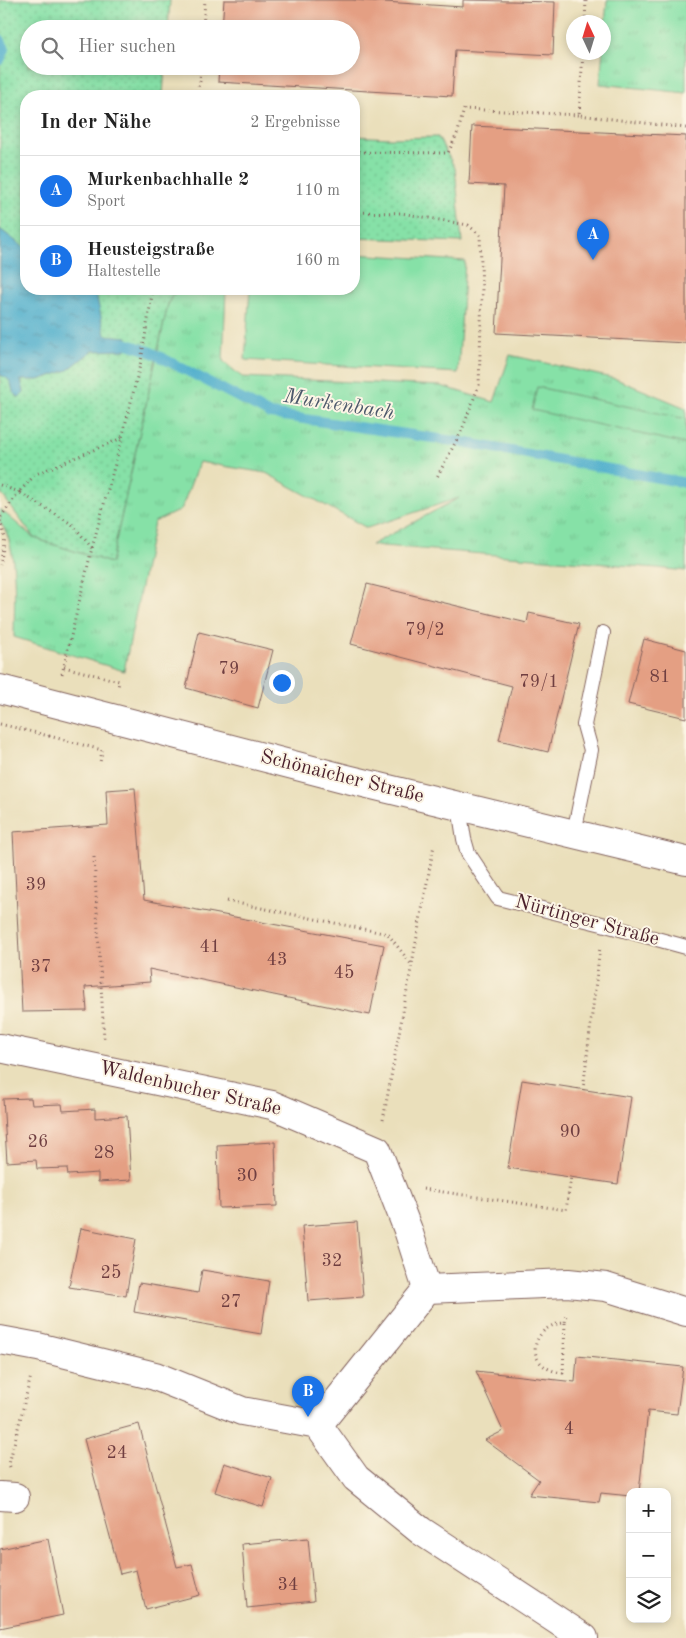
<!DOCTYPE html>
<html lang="de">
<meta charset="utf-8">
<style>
body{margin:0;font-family:"Old Standard TT",serif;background:#f2f2f2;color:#222}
.controls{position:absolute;right:15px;bottom:15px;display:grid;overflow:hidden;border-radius:10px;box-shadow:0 2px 8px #0003}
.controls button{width:45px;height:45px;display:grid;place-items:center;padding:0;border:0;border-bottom:1px solid #e0e0e0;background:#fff;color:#222;font:25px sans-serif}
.compass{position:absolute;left:566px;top:15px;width:45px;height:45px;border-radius:50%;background:#fff;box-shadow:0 2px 8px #0003;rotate:356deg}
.you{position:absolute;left:281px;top:682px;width:18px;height:18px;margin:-12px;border:4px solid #fff;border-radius:50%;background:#1a73e8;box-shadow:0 0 0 8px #1a73e833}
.badge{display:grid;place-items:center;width:32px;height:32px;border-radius:50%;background:#1a73e8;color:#fff;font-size:16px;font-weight:700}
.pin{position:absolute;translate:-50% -41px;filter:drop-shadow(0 1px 2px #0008)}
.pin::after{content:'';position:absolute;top:26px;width:18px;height:15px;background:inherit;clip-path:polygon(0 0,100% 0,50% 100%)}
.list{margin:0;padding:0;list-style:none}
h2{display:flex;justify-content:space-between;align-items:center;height:65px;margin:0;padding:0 20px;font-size:21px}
h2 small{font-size:16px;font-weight:400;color:#767676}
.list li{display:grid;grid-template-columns:32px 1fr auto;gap:15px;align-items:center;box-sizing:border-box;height:70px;padding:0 20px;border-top:1px solid #e0e0e0}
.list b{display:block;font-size:19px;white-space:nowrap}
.list p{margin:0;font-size:16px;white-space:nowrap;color:#767676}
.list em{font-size:16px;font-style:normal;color:#767676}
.icon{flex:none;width:28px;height:28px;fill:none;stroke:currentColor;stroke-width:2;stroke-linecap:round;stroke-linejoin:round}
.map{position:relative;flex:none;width:686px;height:1638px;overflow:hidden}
.search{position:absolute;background:#fff;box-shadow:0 2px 8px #0003;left:20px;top:20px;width:340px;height:55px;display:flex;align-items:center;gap:12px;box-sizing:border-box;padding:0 18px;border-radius:28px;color:#767676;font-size:19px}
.panel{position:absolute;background:#fff;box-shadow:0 2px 8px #0003;left:20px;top:90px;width:340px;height:205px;border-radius:20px}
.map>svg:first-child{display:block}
.grass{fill:url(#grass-tufts);stroke:#688069}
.park{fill:url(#park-dots);stroke:#688069}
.pitch{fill:#86e1a7;stroke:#688069}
.water{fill:url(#water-ripples);stroke:#4c667c}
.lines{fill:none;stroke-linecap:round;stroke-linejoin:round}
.stream{stroke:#4eaecc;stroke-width:10}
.building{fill:#e49f83}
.service-casing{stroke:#82625d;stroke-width:16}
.minor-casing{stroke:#82625d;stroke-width:30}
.secondary-casing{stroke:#82625d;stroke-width:30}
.path{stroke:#82625d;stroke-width:3;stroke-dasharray:1 4;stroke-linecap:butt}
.service{stroke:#fff;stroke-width:14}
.minor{stroke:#fff;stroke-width:28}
.secondary{stroke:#fff;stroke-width:28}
.labels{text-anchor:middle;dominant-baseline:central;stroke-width:4;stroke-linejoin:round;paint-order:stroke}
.number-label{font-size:18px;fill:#703f41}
.street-label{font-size:20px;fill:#4a1f2b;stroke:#fcf5e5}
.water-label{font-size:21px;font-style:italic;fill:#4c586b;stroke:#fcf5e5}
</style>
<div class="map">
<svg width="686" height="1638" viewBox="0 0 686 1638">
<defs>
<pattern id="grass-tufts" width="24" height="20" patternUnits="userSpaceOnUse" patternTransform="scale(1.25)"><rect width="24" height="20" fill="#86e1a7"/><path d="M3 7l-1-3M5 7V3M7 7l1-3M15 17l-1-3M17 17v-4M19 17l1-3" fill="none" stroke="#75c190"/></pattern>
<pattern id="park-dots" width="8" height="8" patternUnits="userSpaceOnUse" patternTransform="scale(1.25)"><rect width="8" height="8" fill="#86e1a7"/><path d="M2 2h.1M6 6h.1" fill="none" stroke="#75c190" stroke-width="1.8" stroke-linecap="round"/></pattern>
<pattern id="water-ripples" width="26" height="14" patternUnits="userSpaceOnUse" patternTransform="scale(1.25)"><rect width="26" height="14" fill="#4eaecc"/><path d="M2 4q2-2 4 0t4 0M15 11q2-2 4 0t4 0" fill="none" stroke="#438da6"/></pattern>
</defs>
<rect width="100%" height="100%" fill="#fcf5e5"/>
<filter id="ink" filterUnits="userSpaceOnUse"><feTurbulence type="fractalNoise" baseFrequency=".02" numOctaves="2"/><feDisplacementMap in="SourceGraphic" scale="10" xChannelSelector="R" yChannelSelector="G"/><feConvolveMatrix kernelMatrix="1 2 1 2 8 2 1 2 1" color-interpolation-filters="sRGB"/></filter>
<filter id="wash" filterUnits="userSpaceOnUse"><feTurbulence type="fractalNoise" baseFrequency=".0096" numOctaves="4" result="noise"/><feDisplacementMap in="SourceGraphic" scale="20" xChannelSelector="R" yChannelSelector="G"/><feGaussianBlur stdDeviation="1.12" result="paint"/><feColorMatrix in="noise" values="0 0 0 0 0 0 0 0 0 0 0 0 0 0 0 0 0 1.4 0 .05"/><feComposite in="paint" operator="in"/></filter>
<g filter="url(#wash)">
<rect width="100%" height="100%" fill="#eadfbb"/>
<path class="grass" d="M607,0H686V93L600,84Z
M175,289H226L223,361L242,377L441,386L494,402L510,355L616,379L686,408V571L657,568L371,545L459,498L367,528L266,473L199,462L181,510L154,522L124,671L14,637C14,611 19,541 0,523V509L34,538L111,563L168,304Z"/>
<path class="park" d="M0,0H170L168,29H29V66H165L163,96H26V289H175L168,304L111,563L34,538L0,492Z
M354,136L390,138L438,137L455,168L462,242L354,238Z"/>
<path class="pitch" d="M354,254L465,261L458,373L245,360L250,289H354Z
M537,387L686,419V444L532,410Z"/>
<path class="water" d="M0,229L26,249V289H95L105,335L127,337L125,343L126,350L92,351L68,370L39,380H23L21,381L24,391L23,394L19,397C7,392 18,381 0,375Z"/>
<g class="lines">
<path class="stream" d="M0,39L5,49L0,60
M112,342L125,343L149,351L270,414L467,443L686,483"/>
</g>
<g id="blocks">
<path class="building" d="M224,0H352L463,7V0L555,2L553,55L455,50L452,96L218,82L219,66H351V29H222Z
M472,126L686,136V343L496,333L504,186L469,184Z
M367,584L527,623L529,613L579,624L548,752L499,740L512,686L351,644Z
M199,632L273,650L258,708L186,688Z
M644,639L686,650V718L628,704Z
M135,788L144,900L384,945L370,1015L149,969L150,982L85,987L87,1011L22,1012L13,832L108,825L106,790Z
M522,1080L631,1097L618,1184L508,1168Z
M31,1098L32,1105L62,1104L63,1111L95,1109V1118L127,1116L131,1180L98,1182V1173L68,1175L67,1168L37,1169L36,1160L7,1162L3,1099Z
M275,1142L277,1206L219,1208L217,1145Z
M357,1222L363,1297L308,1301L302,1226Z
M81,1228L136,1239L126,1296L69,1287Z
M202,1270L269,1281L261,1334L134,1312L139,1283L198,1293Z
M577,1356L683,1367L677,1414L648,1411L639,1492H630V1496L601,1493L599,1502L529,1495L539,1480L485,1440L503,1431L476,1371L575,1382Z
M139,1424L177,1567L192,1564L200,1595L146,1609L136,1570L120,1574L84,1439Z
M224,1463L272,1478L263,1507L215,1492Z
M308,1538L314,1601L247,1608L242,1544Z
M48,1539L63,1615L0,1628V1549Z"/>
</g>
</g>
<g filter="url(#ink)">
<use href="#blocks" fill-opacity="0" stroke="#82625d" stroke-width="1"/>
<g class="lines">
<defs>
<path id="service" d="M459,807L464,839L468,853L498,898L602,924L686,947
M574,833L591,750L584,725L603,633"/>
<path id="minor" d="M0,1048L272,1105L377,1150L408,1230L427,1289
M427,1289L568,1283L606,1287L686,1312
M0,1340L38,1347L155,1376L242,1411L318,1425L356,1478L421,1531L584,1638
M318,1425L427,1289
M0,1496L15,1497"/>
<path id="secondary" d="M0,689L347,779L686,861"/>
</defs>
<use href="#service" class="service-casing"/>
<use href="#minor" class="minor-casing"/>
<use href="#secondary" class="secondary-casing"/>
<path class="path" d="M585,22L586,0
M203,29L205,0
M583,52L579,115L686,128
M195,96L200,81L201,66
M354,152L448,153L458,132L464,109L579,115
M354,212L401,213L468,225L480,235L482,291L479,385L462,430L437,477
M0,485L19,492L0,518
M0,521L5,538L0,565
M92,548L73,525L19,492L36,474L122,438
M64,667L119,681L118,688
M62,674L92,548L122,438L141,361L153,289
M0,724L49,736V734
M49,736L102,750L100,763
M94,857L104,1039
M227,901L388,934L411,964
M583,1090L600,947
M383,1120L434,845
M423,1189L566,1210L571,1177
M565,1323L563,1373C519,1367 533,1323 565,1323L566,1313
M10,1467L9,1464L31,1376"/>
<use href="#service" class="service"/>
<use href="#minor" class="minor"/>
<use href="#secondary" class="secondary"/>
</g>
</g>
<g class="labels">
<g class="number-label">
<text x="425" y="630">79/2</text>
<text x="229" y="669">79</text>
<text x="660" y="677">81</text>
<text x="539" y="682">79/1</text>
<text x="36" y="885">39</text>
<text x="210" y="947">41</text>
<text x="277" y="960">43</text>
<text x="41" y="967">37</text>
<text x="344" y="973">45</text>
<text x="570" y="1132">90</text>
<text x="38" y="1142">26</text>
<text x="104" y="1153">28</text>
<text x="247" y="1176">30</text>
<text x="332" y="1261">32</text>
<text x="111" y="1273">25</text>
<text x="231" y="1302">27</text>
<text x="569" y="1429">4</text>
<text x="117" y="1453">24</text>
<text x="288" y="1585">34</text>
</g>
<g class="street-label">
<text transform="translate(342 777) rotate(14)">Schönaicher Straße</text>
<text transform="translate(587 921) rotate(15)">Nürtinger Straße</text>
<text transform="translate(190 1089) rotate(13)">Waldenbucher Straße</text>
</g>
<g class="water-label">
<text transform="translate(339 405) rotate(9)">Murkenbach</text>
</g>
</g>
</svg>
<div class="controls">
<button>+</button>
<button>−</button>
<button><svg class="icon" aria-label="layers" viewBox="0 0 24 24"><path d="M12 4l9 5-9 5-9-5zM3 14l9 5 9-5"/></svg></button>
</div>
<svg class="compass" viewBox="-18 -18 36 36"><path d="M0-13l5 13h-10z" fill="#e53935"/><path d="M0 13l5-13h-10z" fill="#767676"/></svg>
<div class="you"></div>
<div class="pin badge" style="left:593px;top:260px">A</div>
<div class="pin badge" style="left:308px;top:1417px">B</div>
<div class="search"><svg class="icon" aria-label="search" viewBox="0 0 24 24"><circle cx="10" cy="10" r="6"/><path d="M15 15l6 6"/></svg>Hier suchen</div>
<section class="panel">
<h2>In der Nähe<small>2 Ergebnisse</small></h2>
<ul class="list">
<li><span class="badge">A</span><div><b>Murkenbachhalle 2</b><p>Sport</p></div><em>110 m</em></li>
<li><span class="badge">B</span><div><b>Heusteigstraße</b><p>Haltestelle</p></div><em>160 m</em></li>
</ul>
</section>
</div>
